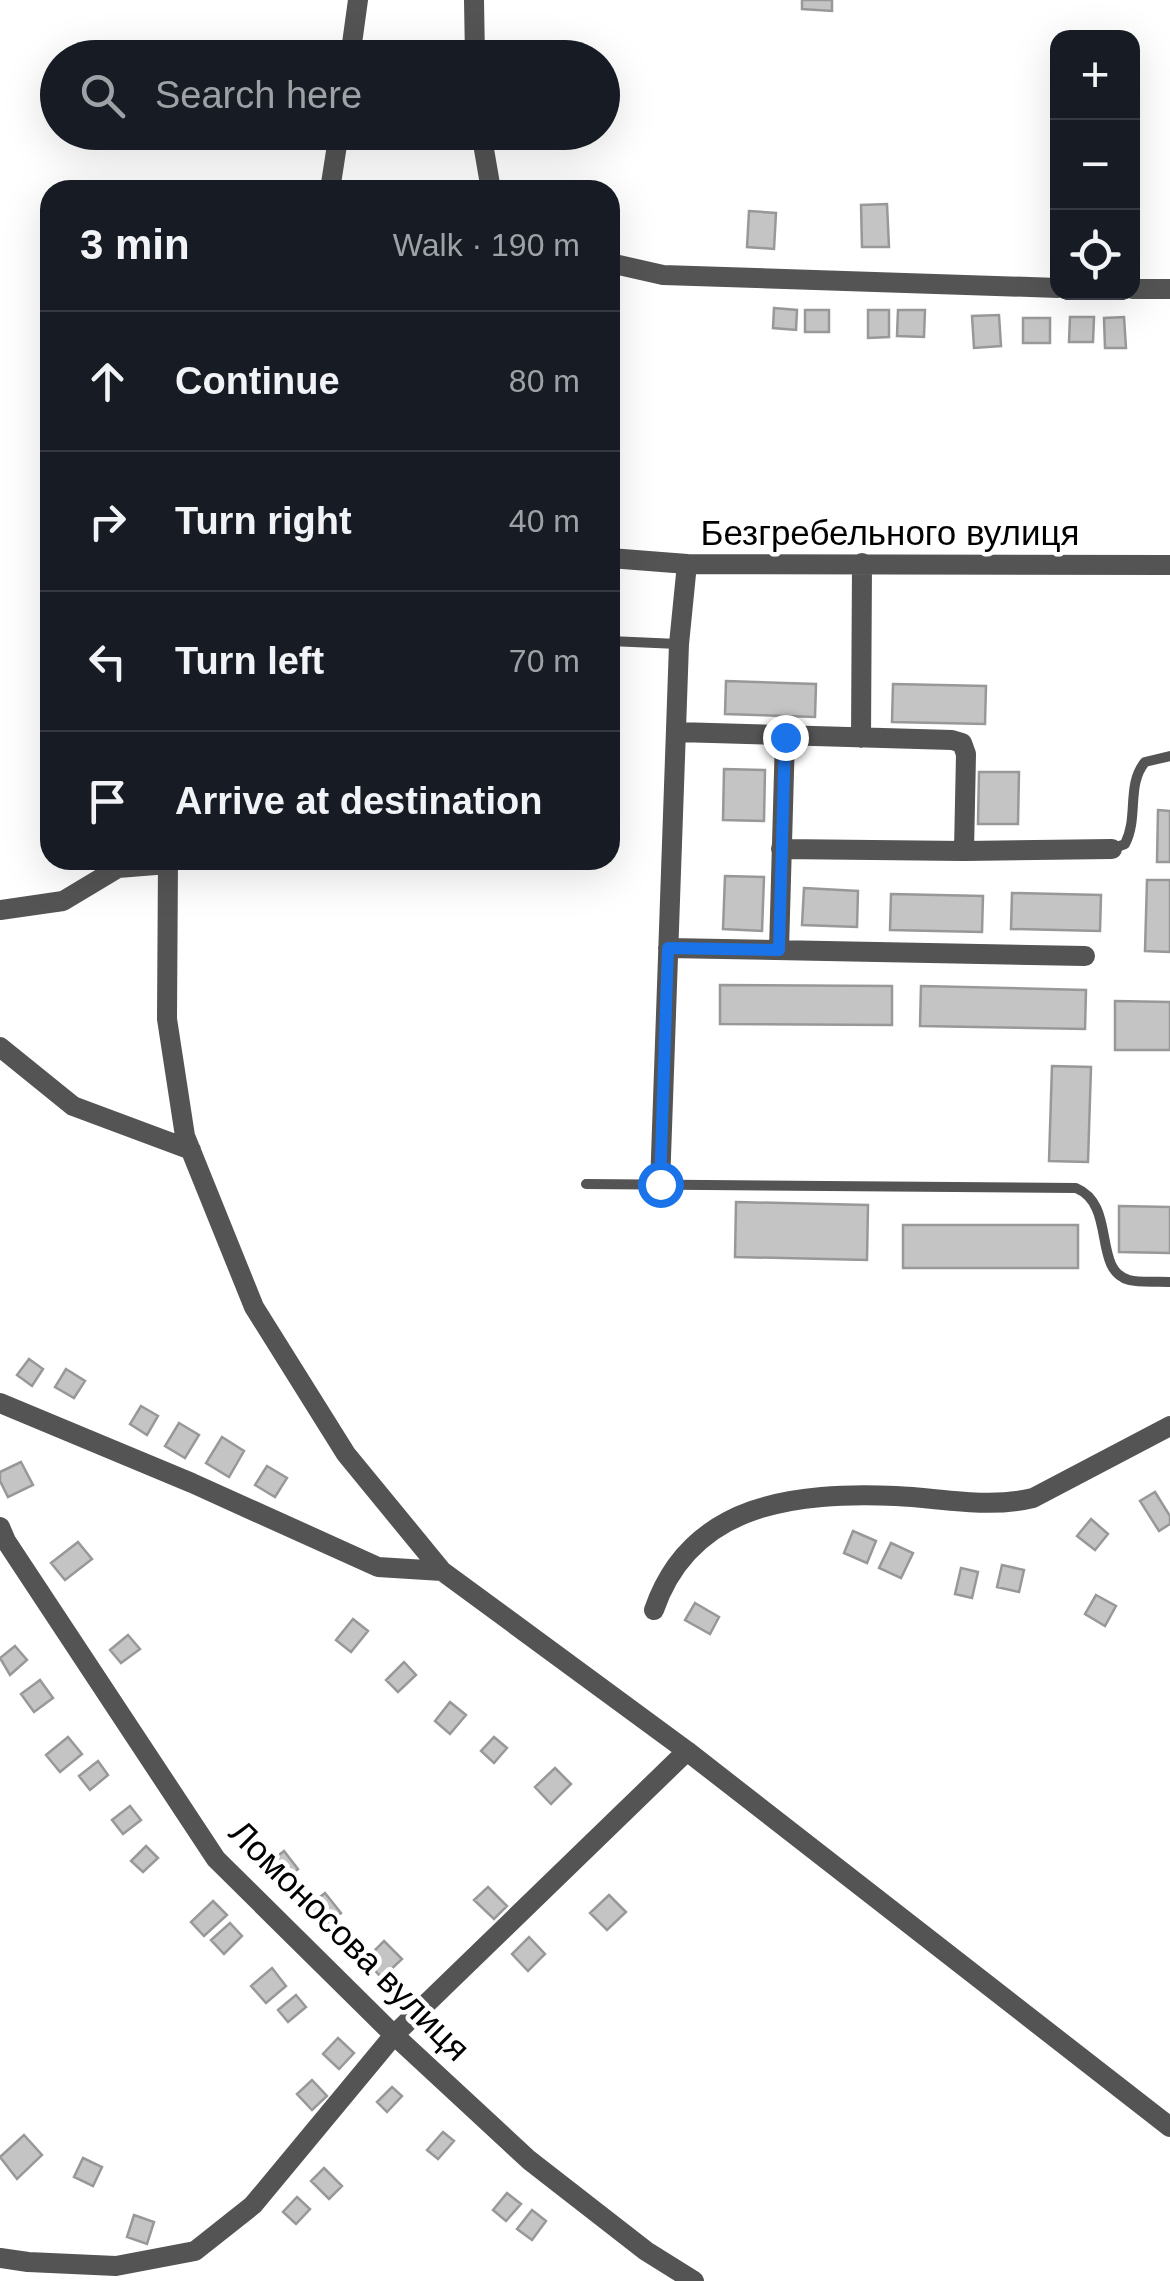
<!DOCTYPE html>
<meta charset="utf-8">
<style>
body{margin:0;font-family:Arial,sans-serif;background:#242831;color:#f1f3f6}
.controls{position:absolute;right:30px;top:30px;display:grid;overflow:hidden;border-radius:20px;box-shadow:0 10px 40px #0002}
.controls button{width:90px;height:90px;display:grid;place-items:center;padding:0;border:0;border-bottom:2px solid #363941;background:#171b24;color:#f1f3f6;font:50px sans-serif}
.stop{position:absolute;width:30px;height:30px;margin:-22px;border:8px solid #1a73e8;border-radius:50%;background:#fff}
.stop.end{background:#1a73e8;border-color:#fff;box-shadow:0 2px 10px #0008}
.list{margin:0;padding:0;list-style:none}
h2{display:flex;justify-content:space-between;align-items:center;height:130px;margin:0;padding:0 40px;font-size:42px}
h2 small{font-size:32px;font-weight:400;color:#9ea1a6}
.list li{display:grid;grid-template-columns:65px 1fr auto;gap:30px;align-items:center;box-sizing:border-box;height:140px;padding:0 40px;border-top:2px solid #363941}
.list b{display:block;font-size:38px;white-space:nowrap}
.list em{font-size:32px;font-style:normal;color:#9ea1a6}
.icon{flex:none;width:55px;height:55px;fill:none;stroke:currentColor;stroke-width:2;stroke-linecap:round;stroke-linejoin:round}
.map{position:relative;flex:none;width:1170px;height:2281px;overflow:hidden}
.search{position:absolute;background:#171b24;box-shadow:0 10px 40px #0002;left:40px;top:40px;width:580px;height:110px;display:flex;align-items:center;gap:25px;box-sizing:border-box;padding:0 35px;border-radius:55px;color:#9ea1a6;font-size:38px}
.panel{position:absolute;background:#171b24;box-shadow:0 10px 40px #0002;left:40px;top:180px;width:580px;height:690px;border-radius:30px}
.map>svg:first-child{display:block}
.building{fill:#c4c4c4;stroke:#989898;stroke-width:2.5}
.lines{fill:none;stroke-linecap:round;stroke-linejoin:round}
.service{stroke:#545454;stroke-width:10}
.minor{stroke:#545454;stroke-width:20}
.route{stroke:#1a73e8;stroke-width:12}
.labels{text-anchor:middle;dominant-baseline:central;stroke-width:9;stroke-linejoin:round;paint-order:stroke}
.street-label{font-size:35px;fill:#000;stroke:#fff}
</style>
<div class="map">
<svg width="1170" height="2281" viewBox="0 0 1170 2281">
<rect width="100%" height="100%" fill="#fff"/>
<path class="building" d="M802,0H832V11L802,9Z
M887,204L889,247H862L861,205Z
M749,211L776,213L774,249L747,247Z
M774,308L797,310L796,330L773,328Z
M805,310H829V332H805Z
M868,310H889V337L868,338Z
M898,310H925L924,337L897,336Z
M999,315L1001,346L974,348L972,316Z
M1070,317H1094L1093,342H1069Z
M1124,317L1126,348H1105L1104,318Z
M1023,318H1050V343H1023Z
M726,681L816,684L815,717L725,714Z
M893,684L986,686L985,724L892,722Z
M724,769L765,770L764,821L723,820Z
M979,772H1019L1018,824H978Z
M1158,810L1170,811V862H1157Z
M725,876L764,877L762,931L723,929Z
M1147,880H1170V952L1145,951Z
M804,888L858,891L857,927L802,925Z
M1012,893L1101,895L1100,931L1011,929Z
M891,894L983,896L982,932L890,930Z
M720,985L892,986V1025L720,1024Z
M921,986L1086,990L1085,1029L920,1026Z
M1115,1001L1170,1002V1050H1115Z
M1052,1066L1091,1067L1088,1162L1049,1161Z
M736,1202L868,1205L867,1260L735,1257Z
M1119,1206L1170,1207V1253L1119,1252Z
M903,1225H1078V1268H903Z
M29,1359L43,1369L32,1386L17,1375Z
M66,1369L85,1381L74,1398L55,1387Z
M141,1406L158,1416L147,1435L130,1424Z
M179,1423L199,1435L185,1458L165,1446Z
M222,1437L244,1451L229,1477L206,1463Z
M21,1462L33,1485L8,1497L0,1481V1472Z
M267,1466L287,1478L275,1497L255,1485Z
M1155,1492L1170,1516V1524L1159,1531L1140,1501Z
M1091,1519L1108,1534L1095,1550L1077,1536Z
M853,1531L876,1541L867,1563L844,1553Z
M78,1542L92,1559L65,1580L51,1563Z
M891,1543L913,1553L901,1578L879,1568Z
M1002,1565L1024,1570L1019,1592L997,1587Z
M961,1568L978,1572L972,1598L955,1594Z
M1096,1595L1116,1606L1105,1626L1085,1614Z
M695,1603L719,1617L710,1634L685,1620Z
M353,1619L368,1631L351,1652L336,1640Z
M128,1635L140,1649L121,1663L110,1650Z
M15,1646L27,1660L10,1675L0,1658Z
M404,1662L416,1675L398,1692L386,1680Z
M40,1680L53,1698L34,1712L21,1694Z
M450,1702L466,1715L450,1734L435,1721Z
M68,1737L82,1754L60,1772L46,1755Z
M494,1737L507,1748L494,1763L481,1751Z
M98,1761L108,1775L90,1790L79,1776Z
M555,1768L571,1784L551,1804L535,1787Z
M130,1806L141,1820L123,1834L112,1820Z
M146,1846L158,1858L143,1872L131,1861Z
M284,1851L298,1869L280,1884L265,1866Z
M488,1887L507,1906L494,1919L474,1900Z
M325,1893L341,1913L322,1928L306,1908Z
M609,1895L626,1912L607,1930L590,1913Z
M213,1901L227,1915L204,1936L191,1922Z
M230,1923L242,1936L224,1954L211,1940Z
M529,1937L545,1954L528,1971L512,1954Z
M384,1941L402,1959L382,1978L365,1960Z
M272,1968L286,1986L266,2003L251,1986Z
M296,1995L306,2007L288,2022L278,2010Z
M338,2038L354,2053L339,2069L323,2054Z
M312,2080L327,2096L312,2110L297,2094Z
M392,2087L402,2096L387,2112L377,2102Z
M443,2132L454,2141L438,2159L427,2150Z
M24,2135L42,2155L17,2179L0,2157Z
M83,2158L102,2167L93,2186L74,2177Z
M324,2168L342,2186L329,2199L311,2181Z
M507,2193L521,2204L506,2221L493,2210Z
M297,2197L310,2209L296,2224L283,2212Z
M532,2210L546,2221L532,2240L517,2229Z
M134,2215L154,2222L147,2244L127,2237Z"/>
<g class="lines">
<path class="service" d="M610,641L678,644
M1112,849L1125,844C1139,817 1126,785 1145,762L1170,756
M586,1184L1076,1188C1117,1205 1092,1270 1129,1280C1141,1283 1157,1281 1170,1282"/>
<path class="minor" d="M474,0L475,58
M350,58L358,0
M481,132L491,190
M330,190L339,132
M610,263L663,275L1058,288
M1132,289H1170
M610,558L687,564L1170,565
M677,732L952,740L962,743L966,754L964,851
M861,738L862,563
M781,849L964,851L1112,849
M168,860L167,1019L185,1136L254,1307L346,1454L442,1571L687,1751L1170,2127
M0,910L63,901L118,868L168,864
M668,948L1085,956
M779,950L785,737
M0,1047L73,1106L191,1150
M660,1185L679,644L687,564
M0,1403L192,1483L378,1567L442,1571
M0,1527L6,1541L216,1859L394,2035L529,2160L646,2251L694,2281
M654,1610C691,1502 797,1492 896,1496C941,1498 988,1509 1033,1498L1170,1426
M0,2258L28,2262L116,2266L195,2251L253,2205L394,2035L687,1751"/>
</g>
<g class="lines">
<path class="route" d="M660,1184L668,948L779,950L785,737"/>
</g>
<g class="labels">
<g class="street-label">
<text x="890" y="532">Безгребельного вулиця</text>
<text transform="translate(350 1940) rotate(45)">Ломоносова вулиця</text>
</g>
</g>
</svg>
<div class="controls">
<button>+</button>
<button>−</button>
<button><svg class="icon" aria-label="locate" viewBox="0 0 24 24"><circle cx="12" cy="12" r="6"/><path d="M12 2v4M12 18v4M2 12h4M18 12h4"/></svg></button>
</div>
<div class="stop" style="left:660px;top:1184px"></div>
<div class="stop end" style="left:785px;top:737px"></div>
<div class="search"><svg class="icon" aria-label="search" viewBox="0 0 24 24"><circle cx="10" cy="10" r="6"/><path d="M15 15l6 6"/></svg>Search here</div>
<section class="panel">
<h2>3 min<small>Walk · 190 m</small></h2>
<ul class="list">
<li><svg class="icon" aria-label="ahead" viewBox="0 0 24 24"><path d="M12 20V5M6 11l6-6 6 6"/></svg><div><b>Continue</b></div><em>80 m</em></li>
<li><svg class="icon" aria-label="right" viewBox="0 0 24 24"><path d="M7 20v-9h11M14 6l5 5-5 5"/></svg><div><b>Turn right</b></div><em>40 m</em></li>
<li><svg class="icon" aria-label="left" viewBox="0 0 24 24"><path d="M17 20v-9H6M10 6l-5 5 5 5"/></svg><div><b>Turn left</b></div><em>70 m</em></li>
<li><svg class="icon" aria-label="arrive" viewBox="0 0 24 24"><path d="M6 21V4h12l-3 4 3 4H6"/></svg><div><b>Arrive at destination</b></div></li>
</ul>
</section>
</div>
